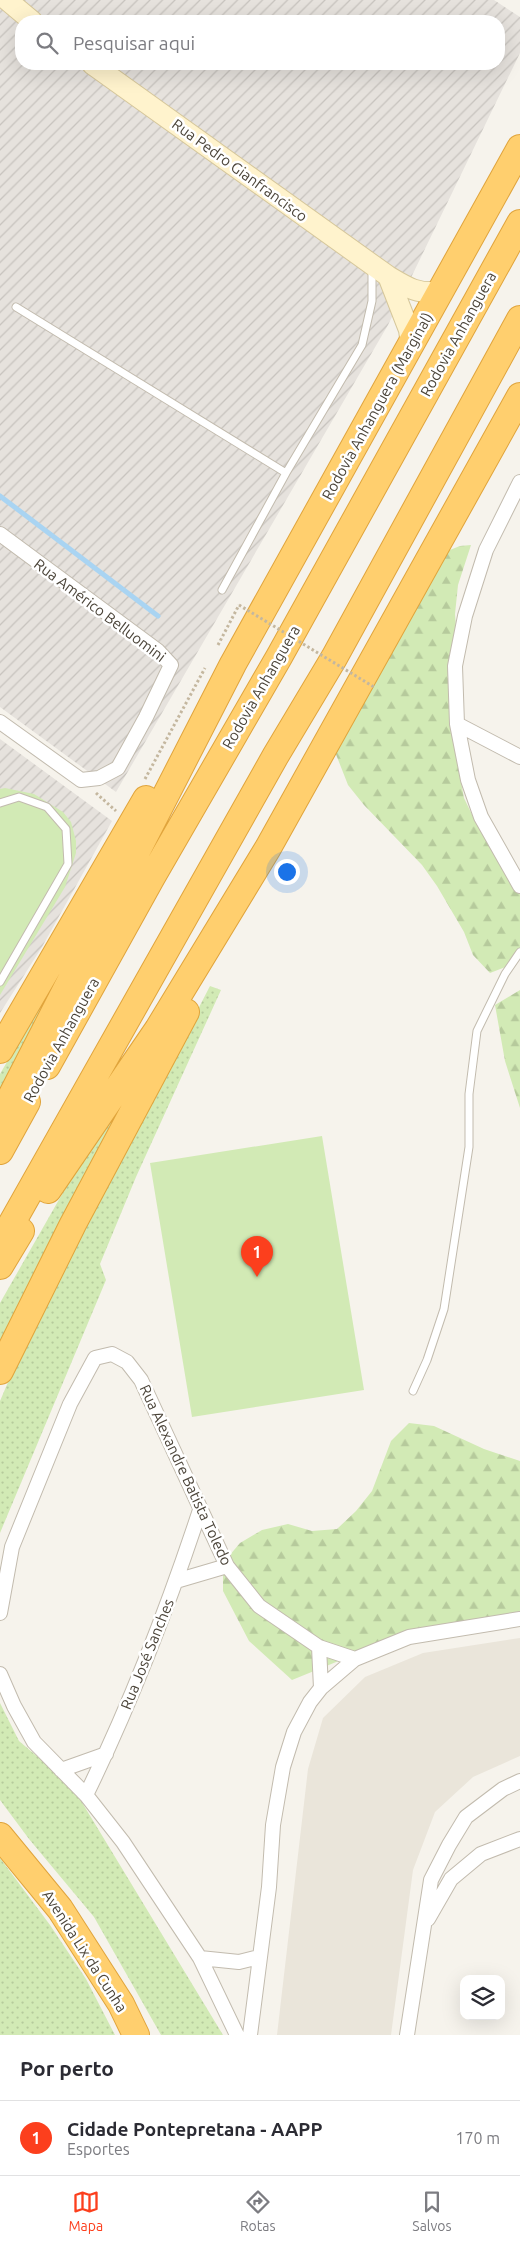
<!DOCTYPE html>
<html lang="pt">
<meta charset="utf-8">
<style>
body{margin:0;font-family:Ubuntu,sans-serif;background:#f2f2f3;color:#2b2b33}
.controls{position:absolute;right:15px;bottom:15px;display:grid;overflow:hidden;border-radius:10px;box-shadow:0 5px 20px #0002}
.controls button{width:45px;height:45px;display:grid;place-items:center;padding:0;border:0;border-bottom:1px solid #e1e1e2;background:#fff;color:#2b2b33;font:25px sans-serif}
.you{position:absolute;left:286px;top:871px;width:18px;height:18px;margin:-12px;border:4px solid #fff;border-radius:50%;background:#1a73e8;box-shadow:0 0 0 8px #1a73e833}
.badge{display:grid;place-items:center;width:32px;height:32px;border-radius:50%;background:#fc3f1d;color:#fff;font-size:16px;font-weight:700}
.pin{position:absolute;translate:-50% -41px;filter:drop-shadow(0 1px 2px #0008)}
.pin::after{content:'';position:absolute;top:26px;width:18px;height:15px;background:inherit;clip-path:polygon(0 0,100% 0,50% 100%)}
.list{margin:0;padding:0;list-style:none}
h2{display:flex;justify-content:space-between;align-items:center;height:65px;margin:0;padding:0 20px;font-size:21px}
h2 small{font-size:16px;font-weight:400;color:#7c7c81}
.list li{display:grid;grid-template-columns:32px 1fr auto;gap:15px;align-items:center;box-sizing:border-box;height:75px;padding:0 20px;border-top:1px solid #e1e1e2}
.list b{display:block;font-size:19px;white-space:nowrap}
.list p{margin:0;font-size:16px;white-space:nowrap;color:#7c7c81}
.list em{font-size:16px;font-style:normal;color:#7c7c81}
.icon{flex:none;width:28px;height:28px;fill:none;stroke:currentColor;stroke-width:2;stroke-linecap:round;stroke-linejoin:round}
.map{position:relative;flex:none;width:520px;height:2035px;overflow:hidden}
.search{position:absolute;background:#fff;box-shadow:0 5px 20px #0002;left:15px;right:15px;top:15px;height:55px;display:flex;align-items:center;gap:12px;box-sizing:border-box;padding:0 18px;border-radius:20px;color:#7c7c81;font-size:19px}
.sheet{height:140px;background:#fff}
nav{display:flex;justify-content:space-around;align-items:center;box-sizing:border-box;height:70px;border-top:1px solid #e1e1e2;background:#fff;font-size:14px;color:#7c7c81}
nav a{display:grid;justify-items:center;gap:2px}
nav .on{color:#fc3f1d}
.map>svg:first-child{display:block}
.residential{fill:#eae5da}
.industrial{fill:url(#industrial-furrows);fill-rule:evenodd}
.grass{fill:url(#grass-dots)}
.forest{fill:url(#forest-firs)}
.pitch{fill:#d2eab5}
.lines{fill:none;stroke-linecap:round;stroke-linejoin:round}
.stream{stroke:#a9d4f2;stroke-width:5}
.lane-casing{stroke:#c2bbae;stroke-width:9}
.street-casing{stroke:#c2bbae;stroke-width:16}
.secondary-casing{stroke:#d6c79b;stroke-width:22}
.highway-casing{stroke:#e0a43c;stroke-width:28}
.path{stroke:#c4b79f;stroke-width:3;stroke-dasharray:2.5 2.5;stroke-linecap:butt}
.lane{stroke:#fff;stroke-width:7}
.street{stroke:#fff;stroke-width:14}
.secondary{stroke:#fff3cd;stroke-width:20}
.highway{stroke:#ffcf6e;stroke-width:26}
.path-bridge{stroke:#c4b79f;stroke-width:3;stroke-dasharray:2.5 2.5;stroke-linecap:butt}
.labels{text-anchor:middle;dominant-baseline:central;stroke-width:5;stroke-linejoin:round;paint-order:stroke}
.street-label{font-size:15px;fill:#4b4439;stroke:#fff}
</style>
<div class="map">
<svg width="520" height="2035" viewBox="0 0 520 2035">
<defs>
<pattern id="industrial-furrows" width="10" height="10" patternUnits="userSpaceOnUse" patternTransform="scale(1.25)"><rect width="10" height="10" fill="#e6e2dd"/><path d="M-1 1l2-2M0 10L10 0M9 11l2-2" fill="none" stroke="#c7c3be"/></pattern>
<pattern id="grass-dots" width="8" height="8" patternUnits="userSpaceOnUse" patternTransform="scale(1.25)"><rect width="8" height="8" fill="#d2eab5"/><path d="M2 2h.1M6 6h.1" fill="none" stroke="#b6ca9c" stroke-width="1.8" stroke-linecap="round"/></pattern>
<pattern id="forest-firs" width="22" height="20" patternUnits="userSpaceOnUse" patternTransform="scale(1.25)"><rect width="22" height="20" fill="#d2eab5"/><path d="M5 1l3.5 6h-7zM16 11l3.5 6h-7z" fill="#b6ca9c"/></pattern>
</defs>
<rect width="100%" height="100%" fill="#f6f3ec"/>
<path class="residential" d="M520,1638V1756L473,1777L435,1812L413,1870L391,2035H277L308,1769L323,1718L365,1677L423,1653Z"/>
<path class="industrial" d="M0,0H494L520,17V53L388,325L116,792L0,707ZM21,21H499V64H21Z
M0,739L112,821L42,947L0,1013Z"/>
<path class="grass" d="M86,925L0,1090V1074Z
M210,986L221,990L136,1177L100,1264L106,1280L0,1533V1401L20,1354Z
M156,1043L0,1348V1303L69,1182Z
M0,1703L19,1741L72,1786L223,2035H161L94,1917L29,1839L0,1800Z
M0,1858L50,1925L86,1979L115,2035H0Z"/>
<path class="forest" d="M471,545L458,585L455,614L461,693L459,771L464,798L477,825L520,881V948L513,964L490,973L473,955L464,932L437,886L422,865L364,805L348,785L330,739L437,555L460,546Z
M520,990V1108L505,1061L495,1005Z
M409,1423L434,1426L484,1449L520,1461V1622L395,1638L292,1680L249,1641L223,1591V1563L240,1543L262,1530L288,1524L312,1531L337,1529L356,1511L372,1491L391,1441Z"/>
<path class="pitch" d="M5,788L34,794L63,812L71,822L76,841V853L65,887L0,995V789Z
M322,1136L364,1390L192,1417L150,1163Z"/>
<g class="lines">
<path class="stream" d="M0,496L158,616"/>
<defs>
<path id="lane" d="M16,307L286,473
M222,590L286,473L362,345L372,301V268
M0,803L19,797L47,807L66,829L68,864L0,982
M413,1391L427,1360L444,1309L469,1147V1094L477,1031L505,974L520,952"/>
<path id="street" d="M520,482L486,550L465,616L455,666L457,724L468,780L481,817L520,886
M0,534L158,651L171,665L146,717L118,768L99,778L81,780L0,722
M457,724L520,757
M176,1581L227,1566
M0,1613L12,1547L70,1404L95,1358L112,1354L127,1362L141,1380L227,1566L259,1606L319,1647L355,1659L409,1637L520,1619
M319,1647L321,1688
M0,1674L14,1706L34,1742L86,1795L123,1842L200,1958L237,2035
M61,1770L106,1754
M86,1795C131,1703 168,1607 200,1510
M428,1919L451,1879L481,1854L520,1839
M200,1958L239,1962L259,1957
M250,2035L269,1887L273,1825L283,1767L294,1732L310,1702L321,1688L355,1659
M407,2035L431,1880L449,1845L466,1817L503,1789L520,1781"/>
<path id="secondary" d="M7,0L32,21
M92,64L388,276C408,288 417,294 440,292
M388,276L409,330L411,345"/>
<path id="highway" d="M0,1050L146,799
M47,1066L152,877L279,657L520,223
M0,1118L233,664L520,148
M0,1151L27,1102
M48,1190L158,1029L268,848L520,396
M0,1244L276,755L334,658L520,319
M0,1266L21,1231
M0,1371L73,1224L186,1012
M0,1836L60,1909L121,2004L136,2035"/>
</defs>
<use href="#lane" class="lane-casing"/>
<use href="#street" class="street-casing"/>
<use href="#secondary" class="secondary-casing"/>
<use href="#highway" class="highway-casing"/>
<path class="path" d="M218,645L239,605
M145,779L205,668
M96,793L116,811"/>
<use href="#lane" class="lane"/>
<use href="#street" class="street"/>
<use href="#secondary" class="secondary"/>
<use href="#highway" class="highway"/>
<path class="path-bridge" d="M239,605L374,687"/>
</g>
<g class="labels">
<g class="street-label">
<text transform="translate(240 170) rotate(36)">Rua Pedro Gianfrancisco</text>
<text transform="translate(458 334) rotate(-61)">Rodovia Anhanguera</text>
<text transform="translate(377 406) rotate(-61)">Rodovia Anhanguera (Marginal)</text>
<text transform="translate(100 610) rotate(37)">Rua Américo Belluomini</text>
<text transform="translate(261 687) rotate(-60)">Rodovia Anhanguera</text>
<text transform="translate(61 1040) rotate(-61)">Rodovia Anhanguera</text>
<text transform="translate(186 1475) rotate(65)">Rua Alexandre Batista Toledo</text>
<text transform="translate(147 1654) rotate(-68)">Rua José Sanches</text>
<text transform="translate(85 1951) rotate(57)">Avenida Lix da Cunha</text>
</g>
</g>
</svg>
<div class="controls">
<button><svg class="icon" aria-label="layers" viewBox="0 0 24 24"><path d="M12 4l9 5-9 5-9-5zM3 14l9 5 9-5"/></svg></button>
</div>
<div class="you"></div>
<div class="pin badge" style="left:257px;top:1277px">1</div>
<div class="search"><svg class="icon" aria-label="search" viewBox="0 0 24 24"><circle cx="10" cy="10" r="6"/><path d="M15 15l6 6"/></svg>Pesquisar aqui</div>
</div>
<section class="sheet">
<h2>Por perto<small></small></h2>
<ul class="list">
<li><span class="badge">1</span><div><b>Cidade Pontepretana - AAPP</b><p>Esportes</p></div><em>170 m</em></li>
</ul>
</section>
<nav>
<a class="on"><svg class="icon" aria-label="map" viewBox="0 0 24 24"><path d="M3 6l6-2 6 2 6-2v14l-6 2-6-2-6 2zM9 4v14M15 6v14"/></svg>Mapa</a>
<a><svg class="icon" aria-label="directions" viewBox="0 0 24 24"><path d="M12 3l9 9-9 9-9-9zM9 14v-3h6M13 9l2 2-2 2"/></svg>Rotas</a>
<a><svg class="icon" aria-label="saved" viewBox="0 0 24 24"><path d="M7 4h10v16l-5-4-5 4z"/></svg>Salvos</a>
</nav>
